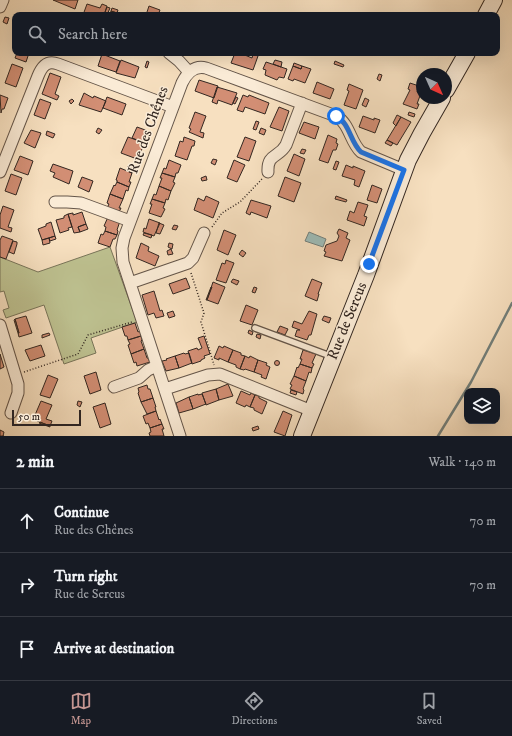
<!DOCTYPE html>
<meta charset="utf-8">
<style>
body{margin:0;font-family:"IM FELL DW Pica",serif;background:#242831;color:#f1f3f6}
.controls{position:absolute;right:12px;bottom:12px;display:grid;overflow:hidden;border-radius:8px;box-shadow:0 4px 16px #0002}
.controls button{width:36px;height:36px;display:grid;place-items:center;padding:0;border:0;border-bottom:1px solid #363941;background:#171b24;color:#f1f3f6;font:20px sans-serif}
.compass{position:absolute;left:416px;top:68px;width:36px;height:36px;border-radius:50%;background:#171b24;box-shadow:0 4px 16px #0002;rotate:135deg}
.scale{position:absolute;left:12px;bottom:10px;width:69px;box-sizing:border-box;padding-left:4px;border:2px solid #332721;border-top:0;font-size:11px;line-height:14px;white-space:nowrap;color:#332721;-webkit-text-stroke:3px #faebd6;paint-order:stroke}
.stop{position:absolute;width:12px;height:12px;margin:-9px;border:3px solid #1a73e8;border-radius:50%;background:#fff}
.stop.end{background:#1a73e8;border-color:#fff;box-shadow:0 1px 4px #0008}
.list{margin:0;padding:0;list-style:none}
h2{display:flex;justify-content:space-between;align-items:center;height:52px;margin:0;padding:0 16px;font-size:17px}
h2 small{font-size:13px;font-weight:400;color:#9ea1a6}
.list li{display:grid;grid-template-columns:26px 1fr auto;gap:12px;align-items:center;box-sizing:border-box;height:64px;padding:0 16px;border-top:1px solid #363941}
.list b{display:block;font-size:15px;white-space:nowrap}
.list p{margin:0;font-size:13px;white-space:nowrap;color:#9ea1a6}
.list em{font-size:13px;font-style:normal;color:#9ea1a6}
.icon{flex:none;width:22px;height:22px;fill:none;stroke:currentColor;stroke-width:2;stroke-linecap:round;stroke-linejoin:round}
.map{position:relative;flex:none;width:512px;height:436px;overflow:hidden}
.search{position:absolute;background:#171b24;box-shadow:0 4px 16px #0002;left:12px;right:12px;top:12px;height:44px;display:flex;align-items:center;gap:10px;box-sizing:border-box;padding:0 14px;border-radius:8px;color:#9ea1a6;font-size:15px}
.sheet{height:244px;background:#171b24}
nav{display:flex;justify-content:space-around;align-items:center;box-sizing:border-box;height:56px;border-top:1px solid #363941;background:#171b24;font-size:11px;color:#9ea1a6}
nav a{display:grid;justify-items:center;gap:2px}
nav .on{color:#c59692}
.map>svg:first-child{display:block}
.green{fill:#bec291;stroke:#787459}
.water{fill:#9ebcb8;stroke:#73807c}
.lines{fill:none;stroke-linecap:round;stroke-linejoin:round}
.stream{stroke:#73807c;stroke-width:2.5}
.building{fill:#d28e74;stroke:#332721}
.lane-casing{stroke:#645549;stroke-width:8}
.street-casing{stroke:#645549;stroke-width:13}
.secondary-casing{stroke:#332721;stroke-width:18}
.path{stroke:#332721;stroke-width:1.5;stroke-dasharray:1 2;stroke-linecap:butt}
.lane{stroke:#faebd6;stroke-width:5.5}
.street{stroke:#faebd6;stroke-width:11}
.secondary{stroke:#faebd6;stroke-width:16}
.route{stroke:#1a73e8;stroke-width:5}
.labels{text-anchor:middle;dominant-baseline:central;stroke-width:3;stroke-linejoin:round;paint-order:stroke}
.street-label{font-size:15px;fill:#332721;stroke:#faebd6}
</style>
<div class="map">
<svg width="512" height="436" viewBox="0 0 512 436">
<rect width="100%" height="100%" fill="#f7e0c0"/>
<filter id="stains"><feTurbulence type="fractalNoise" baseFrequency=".005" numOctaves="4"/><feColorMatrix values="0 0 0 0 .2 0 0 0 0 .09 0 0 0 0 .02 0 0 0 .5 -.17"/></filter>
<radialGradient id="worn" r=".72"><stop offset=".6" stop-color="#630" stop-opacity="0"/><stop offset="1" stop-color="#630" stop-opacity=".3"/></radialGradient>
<path class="green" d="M110,247L137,322L91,338L96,353L64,364L44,305L6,318L3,310L9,308L4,291L0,292V257L38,272Z"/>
<path class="water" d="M309,232L326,239L323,247L305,241Z"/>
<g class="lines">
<path class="stream" d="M438,436L471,382L512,303"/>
</g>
<path class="building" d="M53,0H78L75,9Z
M87,4L100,8L102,4L107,6L104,15H83Z
M149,6L160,10L158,15H146Z
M107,7L110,8L107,15H104Z
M112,8L118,10L117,13L111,11Z
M111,11L117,13L116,15L110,14Z
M5,17L9,18L7,24L3,22Z
M17,53H29L26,62L15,58Z
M235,53H240L252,58L253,54L258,56L253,70L231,63Z
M102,54L120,61L116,72L98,66Z
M121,60L139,67L135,78L116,73Z
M275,60L282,62L281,67L273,64Z
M147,61L149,62L147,68L145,67Z
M335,61L344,65L343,67L334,64Z
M266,62L287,69L284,78L279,77L277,80L265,75L266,70L263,69Z
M294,63L302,66L301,69L293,66Z
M12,64L23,68L16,87L5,83Z
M293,66L301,69L302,66L311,69L305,83L294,79L293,81L288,79Z
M50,73L61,77L55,94L59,96L57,100L42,94Z
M379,74L382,75L380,81L377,79Z
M199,80L218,86L214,98L195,91Z
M317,82L334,89L330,99L313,93Z
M410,83L419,86L417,92L421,93L417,104H419L417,109L403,104L410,90L408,89Z
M349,84L363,90L356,109L344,105L349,91L347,90Z
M217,87L237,93L232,105L218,100L217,104L212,102Z
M84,93L93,98L94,96L106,101L101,112L79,105Z
M0,95L8,98L4,109H2L1,113Z
M243,95L248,97L249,95L269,103L265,114L245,107L243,112L237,110Z
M107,97L126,104L122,115L103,108Z
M236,97L238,98L235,104L233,103Z
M365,98L369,100L366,107L362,105Z
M40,99L51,103L45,119L34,115Z
M72,99L74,101L71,104L69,101Z
M279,107L289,111L282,131L270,127Z
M195,112L206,116L200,132L204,133L203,138L189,132L191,129L189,128Z
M409,112L415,114L414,117L408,115Z
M397,115L401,117L396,126L393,123Z
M363,116L374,120V118L380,120L375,133L359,127Z
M401,117L411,122L397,145L387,140Z
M256,121L259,122L256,130L253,129Z
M304,122L319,127L315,139L299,133Z
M137,127L148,131L145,143L132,138Z
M98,128L102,130L99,134L96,132Z
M261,128L266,130L264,135L259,133Z
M31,130L41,133L35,148L24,143Z
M47,131L55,134L53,138L46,135Z
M328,135L337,139L336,143L338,144L336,150H333L328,163L319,160Z
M128,137L145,143L137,159L121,153Z
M184,137L195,141L194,146H192L187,160L175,156L180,141L183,142Z
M245,137L256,141L249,161L237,157Z
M387,140L393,143L391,146L385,143Z
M302,149L306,150L304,154L300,153Z
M294,154L305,159L299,176L287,171Z
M20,156L33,161L28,175L14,170Z
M213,159L217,160L215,165L211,163Z
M169,160L181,165L178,173H176L175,177L162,173L164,168L166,169Z
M234,160L245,165L237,182L227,178Z
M336,161L339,162L336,170L333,169Z
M53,164L73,171L69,184L53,177L55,173L50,171Z
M346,165L353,168V166L365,171L359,187L354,185L355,180L342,176Z
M128,166L134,168L132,173L127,171Z
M120,168L132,173L129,182H131L129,187L117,182V180H116Z
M162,173L175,177L173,182L175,183L171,191L159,186L162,178H160Z
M11,174L22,178L16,195L5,191Z
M206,176L207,180L202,181L201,178Z
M82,177L93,181L89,192L78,187Z
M285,177L301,183L294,202L278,196Z
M117,182L129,187L128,191L126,190L123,199L110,194L114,185L115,186Z
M372,185L382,189L377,203L367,200Z
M159,186L171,191L168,200L166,199L165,203L152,199L154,194L156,195Z
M110,194L123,199L119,208H121L119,212L107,208L109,204L107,203Z
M206,196L219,202L213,218L194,210L198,198L204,201Z
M336,196L347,200L346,202L335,199Z
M152,199L165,203L163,208L165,209L161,217L149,213L152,204H150Z
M251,200L271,206L267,218L251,212L250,215L246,213Z
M358,202L368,205L364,216L367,217L364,226L347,220L350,211L354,213Z
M3,206L14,210L8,227L12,228L11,232L0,228V215Z
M82,212L86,224L78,227L80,232L74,233L68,214L73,213V215Z
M68,214L72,227L68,228L69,230L60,233L56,220L64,218V216Z
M108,217L120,221L117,230L118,231L117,235L105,231L106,227L104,226Z
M149,219L160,223L154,236L143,232L144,228L146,229Z
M51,222L55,236L42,240L38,229L46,226V224Z
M159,223L164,225L160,234L156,233Z
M86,224L88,229L80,232L78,227Z
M174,225L178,226L176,230L172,229Z
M339,229L348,233L346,238L350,240L342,261L324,256L326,252L324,251L326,245L337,241L339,236L337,233Z
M224,230L236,235L228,255L217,250Z
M105,231L117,235L115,239H113L110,247L98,243L101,234L103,235Z
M144,233L152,235L151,238L143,235Z
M2,236L13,240L6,259L0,257V240Z
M55,236L56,239L50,241L49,238Z
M49,238L50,243L43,245L42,240Z
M13,241L17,242V244L14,254L9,252Z
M141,243L149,247L148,251L159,256L155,266L136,258Z
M169,243L173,244L172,249L168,247Z
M171,249L173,254L168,255L167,251Z
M242,250L246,253L243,257L239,254Z
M226,260L234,263L226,283L216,280L222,263L225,264Z
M186,278L190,288L173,294L169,284Z
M233,279L239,281L237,285L231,282Z
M312,279L322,283L318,294H319L317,301L305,296Z
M213,282L225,287L218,304L207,300Z
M211,287H212L207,300H206Z
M254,287L257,288L255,293L252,292Z
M154,291L160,311L162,310L164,316L156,318L154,313L148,315L142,295Z
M246,305L258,310L252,325L240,321Z
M173,311L175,316L169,318L167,313Z
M309,311L317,314L311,335H309L307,340L295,336L297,330H300L292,327L294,321L302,324Z
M26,316L32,333L19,337L18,333H19L15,319Z
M324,316L331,318L329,323L322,320Z
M15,319L19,333H18L14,320Z
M135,323L138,332L140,331L141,336L128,340L127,336H125L122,327Z
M280,326L288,329L285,335L277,332Z
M249,330L253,332L252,335L248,333Z
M49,333L50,335L42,338V335Z
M257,334L261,335L260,339L256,337Z
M141,336L142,340L141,341L144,349L131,354L128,345L130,344L128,340Z
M204,336L210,354L204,356L205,358L201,360V361L192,364L188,351L197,348L198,350L202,348L198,338Z
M41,345L45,356L30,361L25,350Z
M219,346L223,348L224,346L233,350L228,362L219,358V360L214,358Z
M144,349L147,358H148L150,362L137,366L136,362L134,363L131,354Z
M233,350L241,353V355L245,356L240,369L236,367V365L228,362Z
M303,350L316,354L312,363L314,364L312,368L300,364L302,359H300Z
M184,353L185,354L189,353L192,363L179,368L175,356Z
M0,354L4,367L0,369Z
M175,356L179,368L166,371L162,361L167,360L166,359Z
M245,356L249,358L250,356L258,360L254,372L245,369L244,370L240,369Z
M258,360L267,363L266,365L270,367L266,379L261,377L262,375L254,372Z
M274.5 363a2.5 2.5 0 1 1 5 0a2.5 2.5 0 1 1-5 0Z
M300,364L312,368L311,373L309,372L306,381L294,376L297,367L298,368Z
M96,372L101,390L90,394L84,376Z
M48,375L58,379L50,398L40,395Z
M294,376L306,381L303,389L304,390L303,394L290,389L292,385L290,384Z
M228,384L233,396L219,400L216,389Z
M147,385L148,389H150L153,398L141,402L138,393L139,392L138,388Z
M216,389L219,400L206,405L202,393Z
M291,390L297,392L296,395L290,393Z
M241,391L250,395L251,393L255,395L250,407L246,405L245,407L236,403Z
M198,394V395L202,394L206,404L193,409L189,397Z
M255,395L259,396V398L267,402L262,414L254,410V408L250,407Z
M189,397L193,409L179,413L176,403Z
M153,398L156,407H155L156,411L147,414L141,402Z
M41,401L52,405L46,419L52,421L50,426L37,421L39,416L35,415Z
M78,401L82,402L80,407L77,405Z
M105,403L111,424L100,428L93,407Z
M156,411L159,420L160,419L162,424L150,428L148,423L146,424L143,416Z
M283,411L292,415L285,436L274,432Z
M40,422L50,426V427L39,423Z
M162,424L164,429H162L164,436H150L149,433L151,432L150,428Z
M258,426L259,429L253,431L252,428Z
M0,430L4,432L3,436H4H0Z"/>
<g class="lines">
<defs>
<path id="lane" d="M255,328L333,357"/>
<path id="street" d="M0,7L3,0
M169,53L179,61L189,72
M0,172L38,76C42,66 47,60 58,64L173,107
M268,172C267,153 279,158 286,145L302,103
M55,202H67L81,203L130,221
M130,283L188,263L193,258L204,233
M0,325L18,384V393L11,413
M114,387L139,378L148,370L157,366
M165,389L208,375L220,374L312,411
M180,436L123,262L122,248L124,238L182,83C187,73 194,65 206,68L336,116C350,124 350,142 361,152L404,170"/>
<path id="secondary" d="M486,15L494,0
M446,90L467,53
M302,436L366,275L408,160L422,133L442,98"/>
</defs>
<use href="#lane" class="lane-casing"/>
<use href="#street" class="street-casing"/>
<use href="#secondary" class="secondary-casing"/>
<path class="path" d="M212,227L222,213L240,202L262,179
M191,273L204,313L201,322L214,365
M24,372L78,354L88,335L132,322"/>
<use href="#lane" class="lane"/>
<use href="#street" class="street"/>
<use href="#secondary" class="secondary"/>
</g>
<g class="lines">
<path class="route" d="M336,116C350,123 350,142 361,152L404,170L369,264"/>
</g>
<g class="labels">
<g class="street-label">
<text transform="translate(148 130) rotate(-70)">Rue des Chênes</text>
<text transform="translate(347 321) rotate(-68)">Rue de Sercus</text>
</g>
</g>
<rect width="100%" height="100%" filter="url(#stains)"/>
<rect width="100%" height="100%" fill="url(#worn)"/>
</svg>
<div class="controls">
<button><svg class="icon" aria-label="layers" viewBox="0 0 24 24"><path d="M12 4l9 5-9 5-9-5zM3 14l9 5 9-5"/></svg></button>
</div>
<svg class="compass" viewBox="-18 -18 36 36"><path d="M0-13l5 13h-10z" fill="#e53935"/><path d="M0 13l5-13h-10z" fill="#9ea1a6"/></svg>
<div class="scale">50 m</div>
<div class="stop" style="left:336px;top:116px"></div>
<div class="stop end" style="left:369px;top:264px"></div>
<div class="search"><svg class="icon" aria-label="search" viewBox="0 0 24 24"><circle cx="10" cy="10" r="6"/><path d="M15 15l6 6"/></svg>Search here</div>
</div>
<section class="sheet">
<h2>2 min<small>Walk · 140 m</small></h2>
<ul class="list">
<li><svg class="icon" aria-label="ahead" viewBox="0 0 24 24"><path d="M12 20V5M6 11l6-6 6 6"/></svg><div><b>Continue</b><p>Rue des Chênes</p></div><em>70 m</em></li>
<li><svg class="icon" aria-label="right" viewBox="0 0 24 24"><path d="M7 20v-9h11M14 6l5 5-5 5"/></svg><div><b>Turn right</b><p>Rue de Sercus</p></div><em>70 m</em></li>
<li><svg class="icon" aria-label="arrive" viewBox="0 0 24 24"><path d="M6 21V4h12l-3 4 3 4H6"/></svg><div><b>Arrive at destination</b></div></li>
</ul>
</section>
<nav>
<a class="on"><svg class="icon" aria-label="map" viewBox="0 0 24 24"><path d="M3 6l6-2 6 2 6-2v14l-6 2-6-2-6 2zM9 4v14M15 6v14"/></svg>Map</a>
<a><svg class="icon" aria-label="directions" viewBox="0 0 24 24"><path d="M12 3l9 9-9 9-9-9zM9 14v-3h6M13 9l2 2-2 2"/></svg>Directions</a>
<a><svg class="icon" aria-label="saved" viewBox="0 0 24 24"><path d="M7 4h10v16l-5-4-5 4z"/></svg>Saved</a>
</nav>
